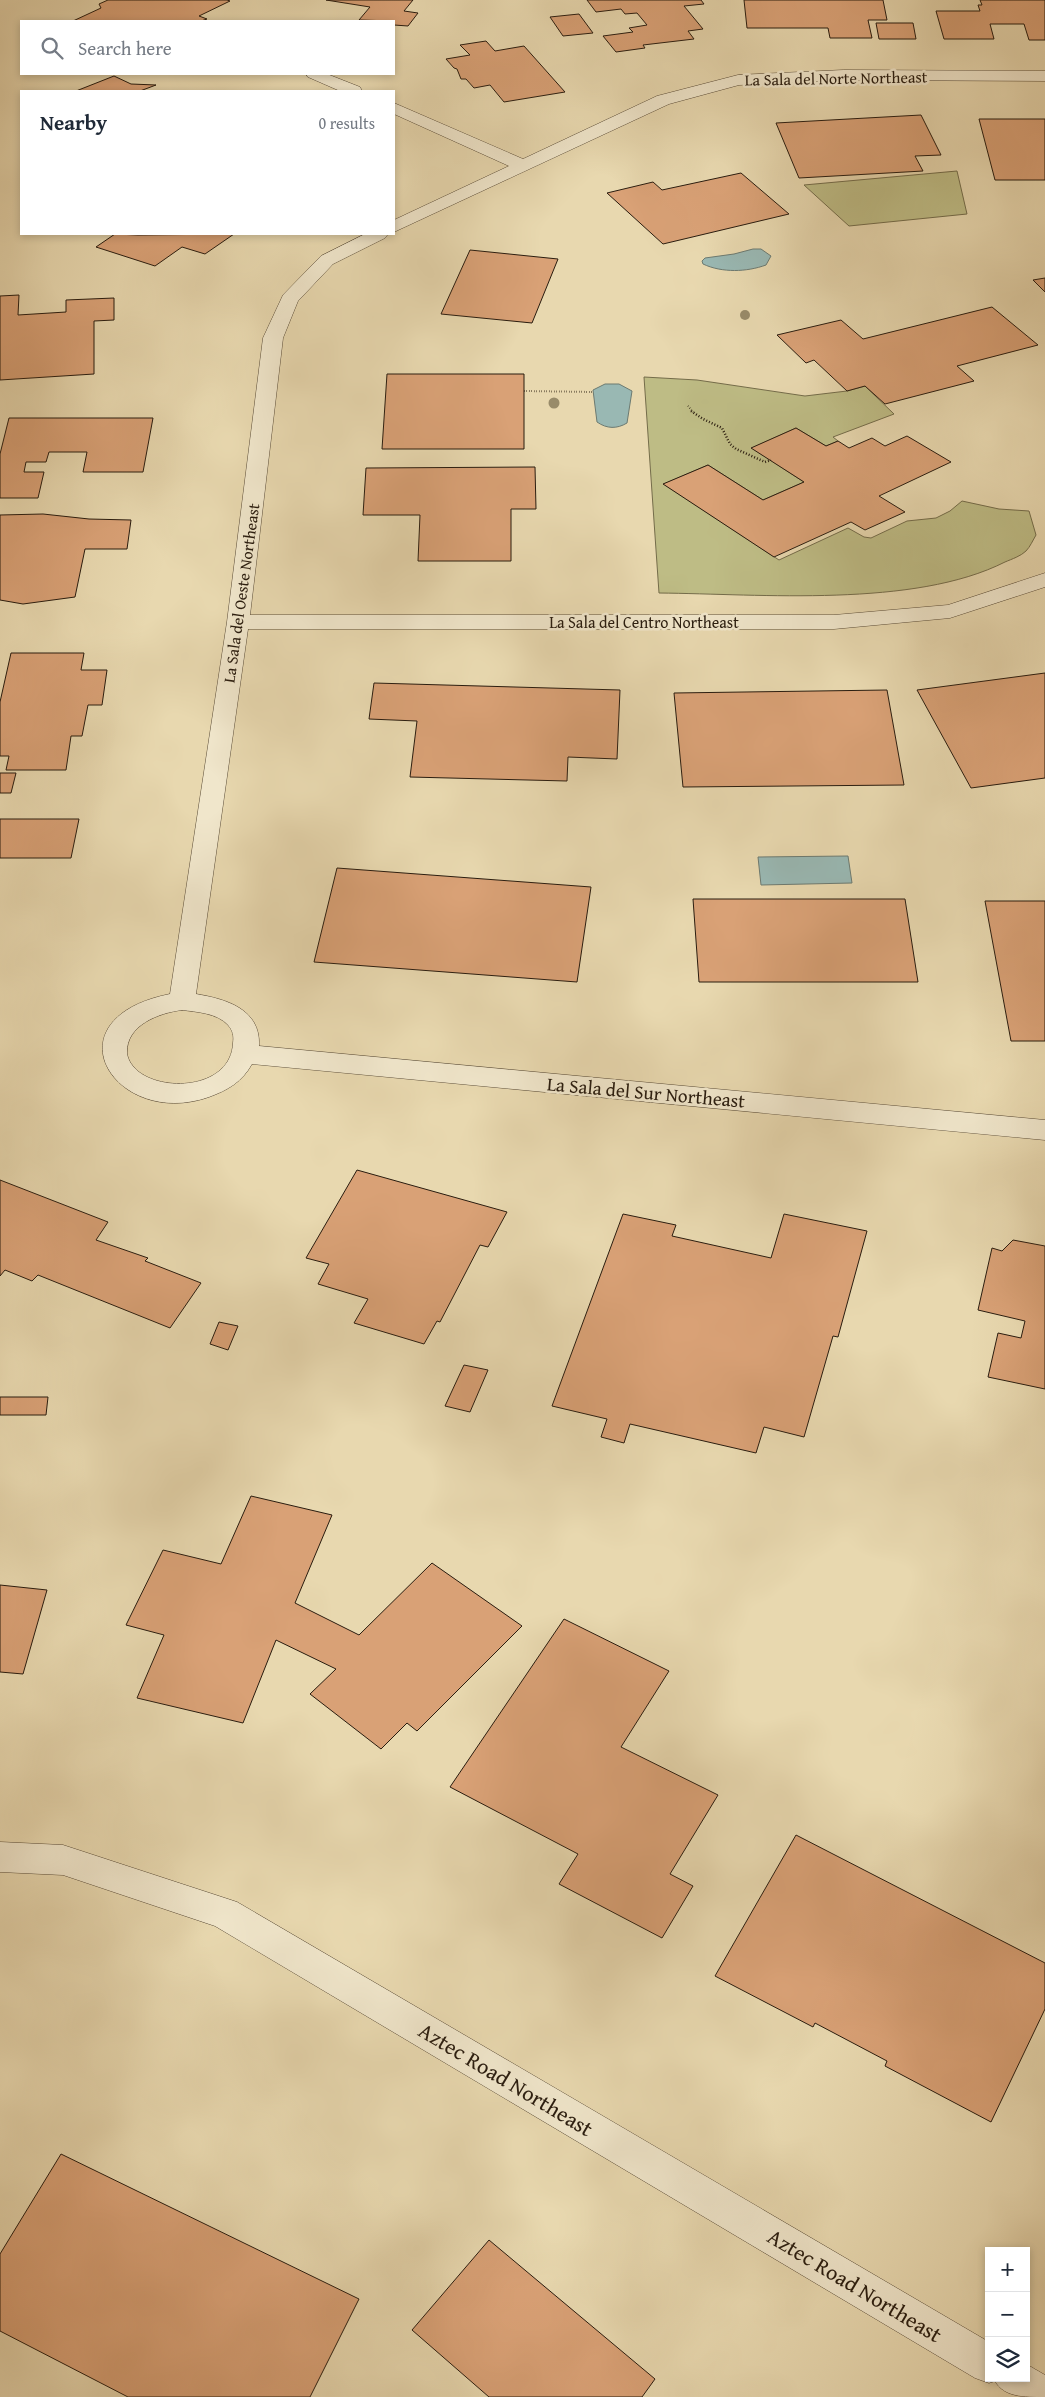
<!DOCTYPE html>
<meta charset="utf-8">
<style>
body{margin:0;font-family:"Gentium Book Plus",serif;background:#f6f6f7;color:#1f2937}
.controls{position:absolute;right:15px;bottom:15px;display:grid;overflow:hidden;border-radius:0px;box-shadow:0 2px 8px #0003}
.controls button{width:45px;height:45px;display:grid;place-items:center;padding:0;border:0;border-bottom:1px solid #e0e1e3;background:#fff;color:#1f2937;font:25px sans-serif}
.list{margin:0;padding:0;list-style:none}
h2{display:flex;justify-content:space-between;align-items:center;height:65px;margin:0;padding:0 20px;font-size:21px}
h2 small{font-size:16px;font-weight:400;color:#747a83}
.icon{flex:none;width:28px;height:28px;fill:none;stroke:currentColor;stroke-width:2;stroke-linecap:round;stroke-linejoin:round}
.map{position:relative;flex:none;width:1045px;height:2397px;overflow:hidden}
.search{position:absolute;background:#fff;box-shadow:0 2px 8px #0003;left:20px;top:20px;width:375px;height:55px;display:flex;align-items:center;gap:12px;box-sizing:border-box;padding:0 18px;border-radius:0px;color:#747a83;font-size:19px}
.panel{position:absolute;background:#fff;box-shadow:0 2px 8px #0003;left:20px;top:90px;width:375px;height:145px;border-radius:0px}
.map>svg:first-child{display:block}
.green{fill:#bebc85;stroke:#746c4a}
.water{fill:#99b8b3;stroke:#6c7a71}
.building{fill:#d9a176;stroke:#291c0f}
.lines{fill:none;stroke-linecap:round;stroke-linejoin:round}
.street-casing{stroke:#594b37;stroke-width:1}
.path-far1{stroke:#291c0f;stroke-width:2;stroke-dasharray:0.5 2;stroke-linecap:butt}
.path{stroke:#291c0f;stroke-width:2.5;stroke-dasharray:1 2;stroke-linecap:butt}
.street{fill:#f0e6cb;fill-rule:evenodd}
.tree{fill:#988b6a}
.labels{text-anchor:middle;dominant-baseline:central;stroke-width:5;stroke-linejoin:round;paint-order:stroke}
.far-street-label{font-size:16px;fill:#291c0f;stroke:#f0e6cb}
.street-label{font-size:19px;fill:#291c0f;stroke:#f0e6cb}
.near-street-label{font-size:22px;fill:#291c0f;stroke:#f0e6cb}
</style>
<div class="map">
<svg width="1045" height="2397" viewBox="0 0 1045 2397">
<rect width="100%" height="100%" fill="#e8d8af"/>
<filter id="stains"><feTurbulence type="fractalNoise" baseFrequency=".004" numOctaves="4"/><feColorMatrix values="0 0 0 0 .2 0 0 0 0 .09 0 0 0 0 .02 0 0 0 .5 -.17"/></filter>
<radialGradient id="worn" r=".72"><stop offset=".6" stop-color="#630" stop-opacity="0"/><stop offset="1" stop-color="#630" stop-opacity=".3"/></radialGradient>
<path class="green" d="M957,171L967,214L849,226L804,185Z
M644,377L697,380L805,396L847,391L865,386L894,414L833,437L838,441L826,446L796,428L752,448L804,482L763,500L708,465L664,484L779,560L848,528L864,537L871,538L907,521L936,518L950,511L962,501L999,509L1029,511L1036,535C1033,540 1030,547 1026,551C1021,556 1012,559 1005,562C914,608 761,594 659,593Z"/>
<path class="water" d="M753,249H761L771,256L766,265C747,272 722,273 703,264L702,261L705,258L734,254Z
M605,384H619L632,391L627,423C617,429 607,429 597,422L593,390Z
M848,856L852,883L761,885L758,857Z"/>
<path class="building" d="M108,0H227L230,1L199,16L207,19L201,21H73L101,8L99,4Z
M326,0H413L404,11L418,13L408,26L394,25V21L359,20L370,7Z
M587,0H701L704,4L684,6L703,29L688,31L694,39L643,45L645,48L616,52L603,36L633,32L629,28L647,25L637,13L625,14L621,9L596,12Z
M744,0H883L887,20H868L872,38H830L828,28H747Z
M980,0H1045V40H1029L1024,24H990L994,39H944L936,11H980L978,5H982Z
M579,14L593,33L563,36L550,17Z
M876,23H913L916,39H879Z
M486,41L495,51L524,46L565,92L504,102L490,85L474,88L466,79H461L457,69L454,68L446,59L470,55L460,45Z
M114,76L131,84L156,85L140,91H76Z
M921,115L941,155L915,156L923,171L799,178L776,123Z
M979,119H1045V180H995Z
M741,173L789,214L663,244L607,193L653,182L662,190Z
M115,234L138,235L234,234L205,254L182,247L155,266L96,247Z
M470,250L558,259L532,323L441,314Z
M1045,278V292L1033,280Z
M19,295L18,315L66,312V300L114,298V320L94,321V374L0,380V296Z
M992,307L1038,345L957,366L974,381L885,404L865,386L847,391L814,360L806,363L777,335L841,320L863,339Z
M387,374H524V449H382Z
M9,418H153L143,472H83L87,452H49L46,462H26L24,472H44L38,498H0V454Z
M796,428L826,446L838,441L849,448L872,438L885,446L907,436L951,462L879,496L905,512L865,530L851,522L774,557L663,484L708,465L763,500L804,482L751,448Z
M535,467L536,509H511V561H418L420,515H363L366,468Z
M43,514L89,519L131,520L127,549H85L75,597L23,604L0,600V515Z
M11,653H84L81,670H107L102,705H88L82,736H71L66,770H6L9,756H0V702Z
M1045,673V778L971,788L917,690Z
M374,683L620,690L617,759L568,757L567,781L410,777L417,721L369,719Z
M887,690L904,785L683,787L674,693Z
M0,773H16L11,793H0Z
M0,819H79L71,858H0Z
M337,868L591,887L577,982L314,962Z
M693,899H905L918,982H699Z
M985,901H1045V1041H1011Z
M357,1170L507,1212L488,1247L480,1245L440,1322L437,1321L424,1344L354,1323L368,1299L318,1284L329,1264L306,1258Z
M0,1180L108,1222L96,1240L148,1258L145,1261L201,1283L170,1328L38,1275L32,1281L5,1270L0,1276Z
M623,1214L676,1225L672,1236L771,1258L784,1214L867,1231L838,1337L833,1336L804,1437L764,1427L756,1453L630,1424L624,1443L601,1437L607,1419L552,1406Z
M1013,1240L1045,1246V1389L988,1377L998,1333L1021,1338L1025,1321L978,1310L992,1248L1002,1251Z
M219,1322L238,1326L228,1350L210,1344Z
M464,1365L488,1370L470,1412L445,1406Z
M0,1397H48L46,1415H0Z
M251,1496L332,1515L295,1603L359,1635L432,1563L522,1626L417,1731L407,1723L381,1749L310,1694L336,1669L276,1640L243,1723L137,1698L164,1635L126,1625L163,1550L221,1564Z
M0,1585L47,1590L23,1674L0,1672Z
M564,1619L669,1671L621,1747L718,1795L670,1874L693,1886L662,1938L559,1884L578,1854L450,1787Z
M796,1835L1045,1963V2009L991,2122L885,2066L887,2061L815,2023L813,2027L715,1976Z
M61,2154L359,2299L310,2397H128L0,2331V2254Z
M489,2240L655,2379L642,2397H489L412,2330Z"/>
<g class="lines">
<defs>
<path id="street" d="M844,70L1045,71V81L844,80L739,85L669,104L394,232V220L509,166L394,114V103L523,159L657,96L738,75Z
M306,74H327L360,87L362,91H340L308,77Z
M365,234H388L385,238L333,264L298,301L283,338L250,615H834L948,605L1045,573V587L950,618L834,629H248L196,994C226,999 261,1009 259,1046L1045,1120V1140L252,1064C242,1082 228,1090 209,1097C115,1130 45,1019 170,994L227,622L263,338L283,295L321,256ZM182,1010C197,1012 217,1013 228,1025C233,1031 234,1036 233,1043C231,1087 167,1093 139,1072C133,1067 128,1061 127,1053C126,1025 159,1013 182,1010Z
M0,1842L63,1845L237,1902L989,2342V2378H1026V2364L1045,2375V2397C1023,2397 1004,2397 995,2381L989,2383L975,2378L215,1926L63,1875L0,1872Z"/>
</defs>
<use href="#street" class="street-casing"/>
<path class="path-far1" d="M524,391L593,392
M688,406L693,412"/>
<path class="path" d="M691,411L703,419L722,428L730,444L736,449L765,462L771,460"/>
<use href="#street" class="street"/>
</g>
<g class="tree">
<circle cx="745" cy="315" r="5"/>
<circle cx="554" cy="403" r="5.5"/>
</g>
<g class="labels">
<g class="far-street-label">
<text transform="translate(836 78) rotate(-1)">La Sala del Norte Northeast</text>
<text transform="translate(241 593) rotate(-82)">La Sala del Oeste Northeast</text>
<text x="644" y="622">La Sala del Centro Northeast</text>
</g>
<g class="street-label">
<text transform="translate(646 1092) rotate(5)">La Sala del Sur Northeast</text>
</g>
<g class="near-street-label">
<text transform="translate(506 2079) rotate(31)">Aztec Road Northeast</text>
<text transform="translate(855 2285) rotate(31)">Aztec Road Northeast</text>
</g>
</g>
<rect width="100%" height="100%" filter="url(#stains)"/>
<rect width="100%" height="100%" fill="url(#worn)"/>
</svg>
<div class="controls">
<button>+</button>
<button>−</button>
<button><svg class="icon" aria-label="layers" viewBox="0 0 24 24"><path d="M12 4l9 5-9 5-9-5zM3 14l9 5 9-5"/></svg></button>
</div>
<div class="search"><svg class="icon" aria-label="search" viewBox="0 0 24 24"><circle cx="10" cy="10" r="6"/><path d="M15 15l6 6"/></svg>Search here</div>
<section class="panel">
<h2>Nearby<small>0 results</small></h2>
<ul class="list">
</ul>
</section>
</div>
